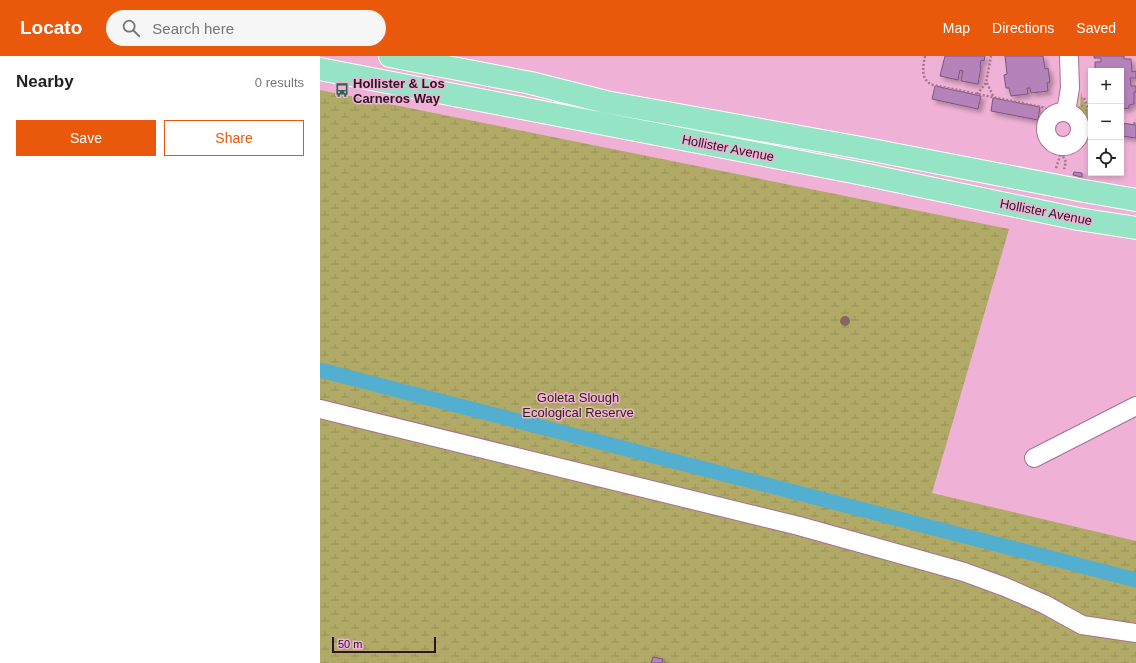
<!DOCTYPE html>
<meta charset="utf-8">
<style>
body{margin:0;font-family:Arial,sans-serif;background:#f6f6f6;color:#202124}
.controls{position:absolute;right:12px;top:12px;display:grid;overflow:hidden;border-radius:0px;box-shadow:0 2px 6px #0003}
.controls button{width:36px;height:36px;display:grid;place-items:center;padding:0;border:0;border-bottom:1px solid #e0e0e0;background:#fff;color:#202124;font:20px sans-serif}
.scale{position:absolute;left:12px;bottom:10px;width:104px;box-sizing:border-box;padding-left:4px;border:2px solid #2b1522;border-top:0;font-size:11px;line-height:14px;white-space:nowrap;color:#2b1522;-webkit-text-stroke:3px #efb1d5;paint-order:stroke}
.list{margin:0;padding:0;list-style:none}
h2{display:flex;justify-content:space-between;align-items:center;height:52px;margin:0;padding:0 16px;font-size:17px}
h2 small{font-size:13px;font-weight:400;color:#757577}
.actions{display:flex;gap:8px;padding:12px 16px}
.actions a{flex:1;padding:9px 0;border:1px solid #ea580c;border-radius:0px;text-align:center;font-size:14px;color:#ea580c}
.actions .main{background:#ea580c;color:#fff}
.icon{flex:none;width:22px;height:22px;fill:none;stroke:currentColor;stroke-width:2;stroke-linecap:round;stroke-linejoin:round}
.map{position:relative;flex:none;width:816px;height:607px;overflow:hidden}
header{display:flex;align-items:center;gap:24px;box-sizing:border-box;height:56px;padding:0 20px;background:#ea580c;color:#fff}
header strong{font-size:19px}
nav{display:flex;gap:22px;margin-inline-start:auto;font-size:14px}
.search{width:280px;height:36px;background:#f6f6f6;display:flex;align-items:center;gap:10px;box-sizing:border-box;padding:0 14px;border-radius:22px;color:#757577;font-size:15px}
main{display:flex}
aside{flex:1;background:#fff}
.map>svg:first-child{display:block}
.grass{fill:url(#grass-dots)}
.wetland{fill:url(#wetland-marsh)}
.lines{fill:none;stroke-linecap:round;stroke-linejoin:round}
.canal{stroke:#53afcf;stroke-width:15}
.building{fill:#b583ba;stroke:#7c5481;filter:url(#shadow)}
.minor-casing{stroke:#a86f91;stroke-width:20}
.major-casing{stroke:#fff;stroke-width:24}
.path{stroke:#a2748e;stroke-width:2.5;stroke-dasharray:2 2;stroke-linecap:butt}
.minor{stroke:#fff;stroke-width:18}
.major{stroke:#95e4c5;stroke-width:22}
.tree{fill:#856764}
.labels{text-anchor:middle;dominant-baseline:central;stroke-width:3;stroke-linejoin:round;paint-order:stroke}
.poi-label{font-size:13px;font-weight:bold;fill:#2b1522;stroke:#efb1d5;text-anchor:start}
.street-label{font-size:13px;fill:#2b1522;stroke:#efb1d5}
.park-label{font-size:13px;fill:#2e2a07;stroke:#efb1d5}
</style>
<header>
<strong>Locato</strong>
<div class="search"><svg class="icon" aria-label="search" viewBox="0 0 24 24"><circle cx="10" cy="10" r="6"/><path d="M15 15l6 6"/></svg>Search here</div>
<nav><a>Map</a><a>Directions</a><a>Saved</a></nav>
</header>
<main>
<aside>
<h2>Nearby<small>0 results</small></h2>
<ul class="list">
</ul>
<div class="actions"><a class="main">Save</a><a>Share</a></div>
</aside>
<div class="map">
<svg width="816" height="607" viewBox="0 0 816 607">
<defs>
<pattern id="grass-dots" width="8" height="8" patternUnits="userSpaceOnUse"><rect width="8" height="8" fill="#b1aa67"/><path d="M2 2h.1M6 6h.1" fill="none" stroke="#989159" stroke-width="1.8" stroke-linecap="round"/></pattern>
<pattern id="wetland-marsh" width="20" height="14" patternUnits="userSpaceOnUse"><rect width="20" height="14" fill="#b1aa67"/><path d="M1 5h8M5 5V1M11 12h8M15 12V8" fill="none" stroke="#989159"/></pattern>
<filter id="shadow"><feDropShadow dx="3.5" dy="3.5" stdDeviation="2" flood-color="#0004"/></filter>
</defs>
<rect width="100%" height="100%" fill="#efb1d5"/>
<path class="grass" d="M761,35C763,50 773,55 769,73L766,64L758,50H760Z"/>
<path class="wetland" d="M0,34L689,173L612,437L816,485V607H0Z"/>
<g class="lines">
<path class="canal" d="M0,314L816,524"/>
</g>
<path class="building" d="M625,0H665L664,5L661,4L660,11H661L658,28L641,25L643,15L640,14L638,24L620,20Z
M685,0H723L725,13L728,12L730,26L727,27L728,35L711,37L710,32H707L708,38L691,40L689,32H686L684,19L687,18Z
M774,0H804V3H811L812,16L816,15V22H810L811,30H816V36H814V48L809,49V52L801,53V15H775V6H781V2H774Z
M615,30L661,40L658,53L612,43Z
M673,42L720,51L718,64L671,55Z
M801,67L816,69V82L801,80Z
M754,116L762,117V121L753,119Z
M333,601L343,603L342,607H331Z"/>
<g class="lines">
<defs>
<path id="minor" d="M746,56L750,32L749,0
M726 73a17 17 0 1 1 34 0a17 17 0 1 1-34 0Z
M0,353L479,470L644,516L685,531L724,548L762,569L816,577
M714,402L816,350"/>
<path id="major" d="M70,0L211,27L286,46L547,93L764,135L816,144
M0,13L538,117L758,163L816,172"/>
</defs>
<use href="#minor" class="minor-casing"/>
<use href="#major" class="major-casing"/>
<path class="path" d="M605,0C603,11 600,24 613,29L726,52
M667,27L674,42
M657,38L666,27L671,0
M764,42L771,59
M814,68L816,64
M771,74V73
M741,97L746,106L744,113
M736,112L741,97"/>
<use href="#minor" class="minor"/>
<use href="#major" class="major"/>
</g>
<circle class="tree" cx="525" cy="265" r="5"/>
<defs>
<symbol id="bus-bare" viewBox="-9 -9 18 18"><path d="M-5-6H5V4H4V6H2V4H-2V6H-4V4H-5ZM-3.5-4V0h7V-4ZM-3.5 1.2v1.5H-2V1.2ZM2 1.2v1.5H3.5V1.2Z" fill="#2c654d" stroke="#efb1d5" stroke-width="2.5" paint-order="stroke"/></symbol>
</defs>
<g fill-rule="evenodd">
<use href="#bus-bare" x="12" y="24" width="20" height="20"/>
</g>
<g class="labels">
<g class="poi-label">
<text x="33" y="27">Hollister &amp; Los<tspan x="33" dy="15">Carneros Way</tspan></text>
</g>
<g class="street-label">
<text transform="translate(408 92) rotate(11)">Hollister Avenue</text>
<text transform="translate(726 156) rotate(11)">Hollister Avenue</text>
</g>
<g class="park-label">
<text x="258" y="341">Goleta Slough<tspan x="258" dy="15">Ecological Reserve</tspan></text>
</g>
</g>
</svg>
<div class="controls">
<button>+</button>
<button>−</button>
<button><svg class="icon" aria-label="locate" viewBox="0 0 24 24"><circle cx="12" cy="12" r="6"/><path d="M12 2v4M12 18v4M2 12h4M18 12h4"/></svg></button>
</div>
<div class="scale">50 m</div>
</div>
</main>
